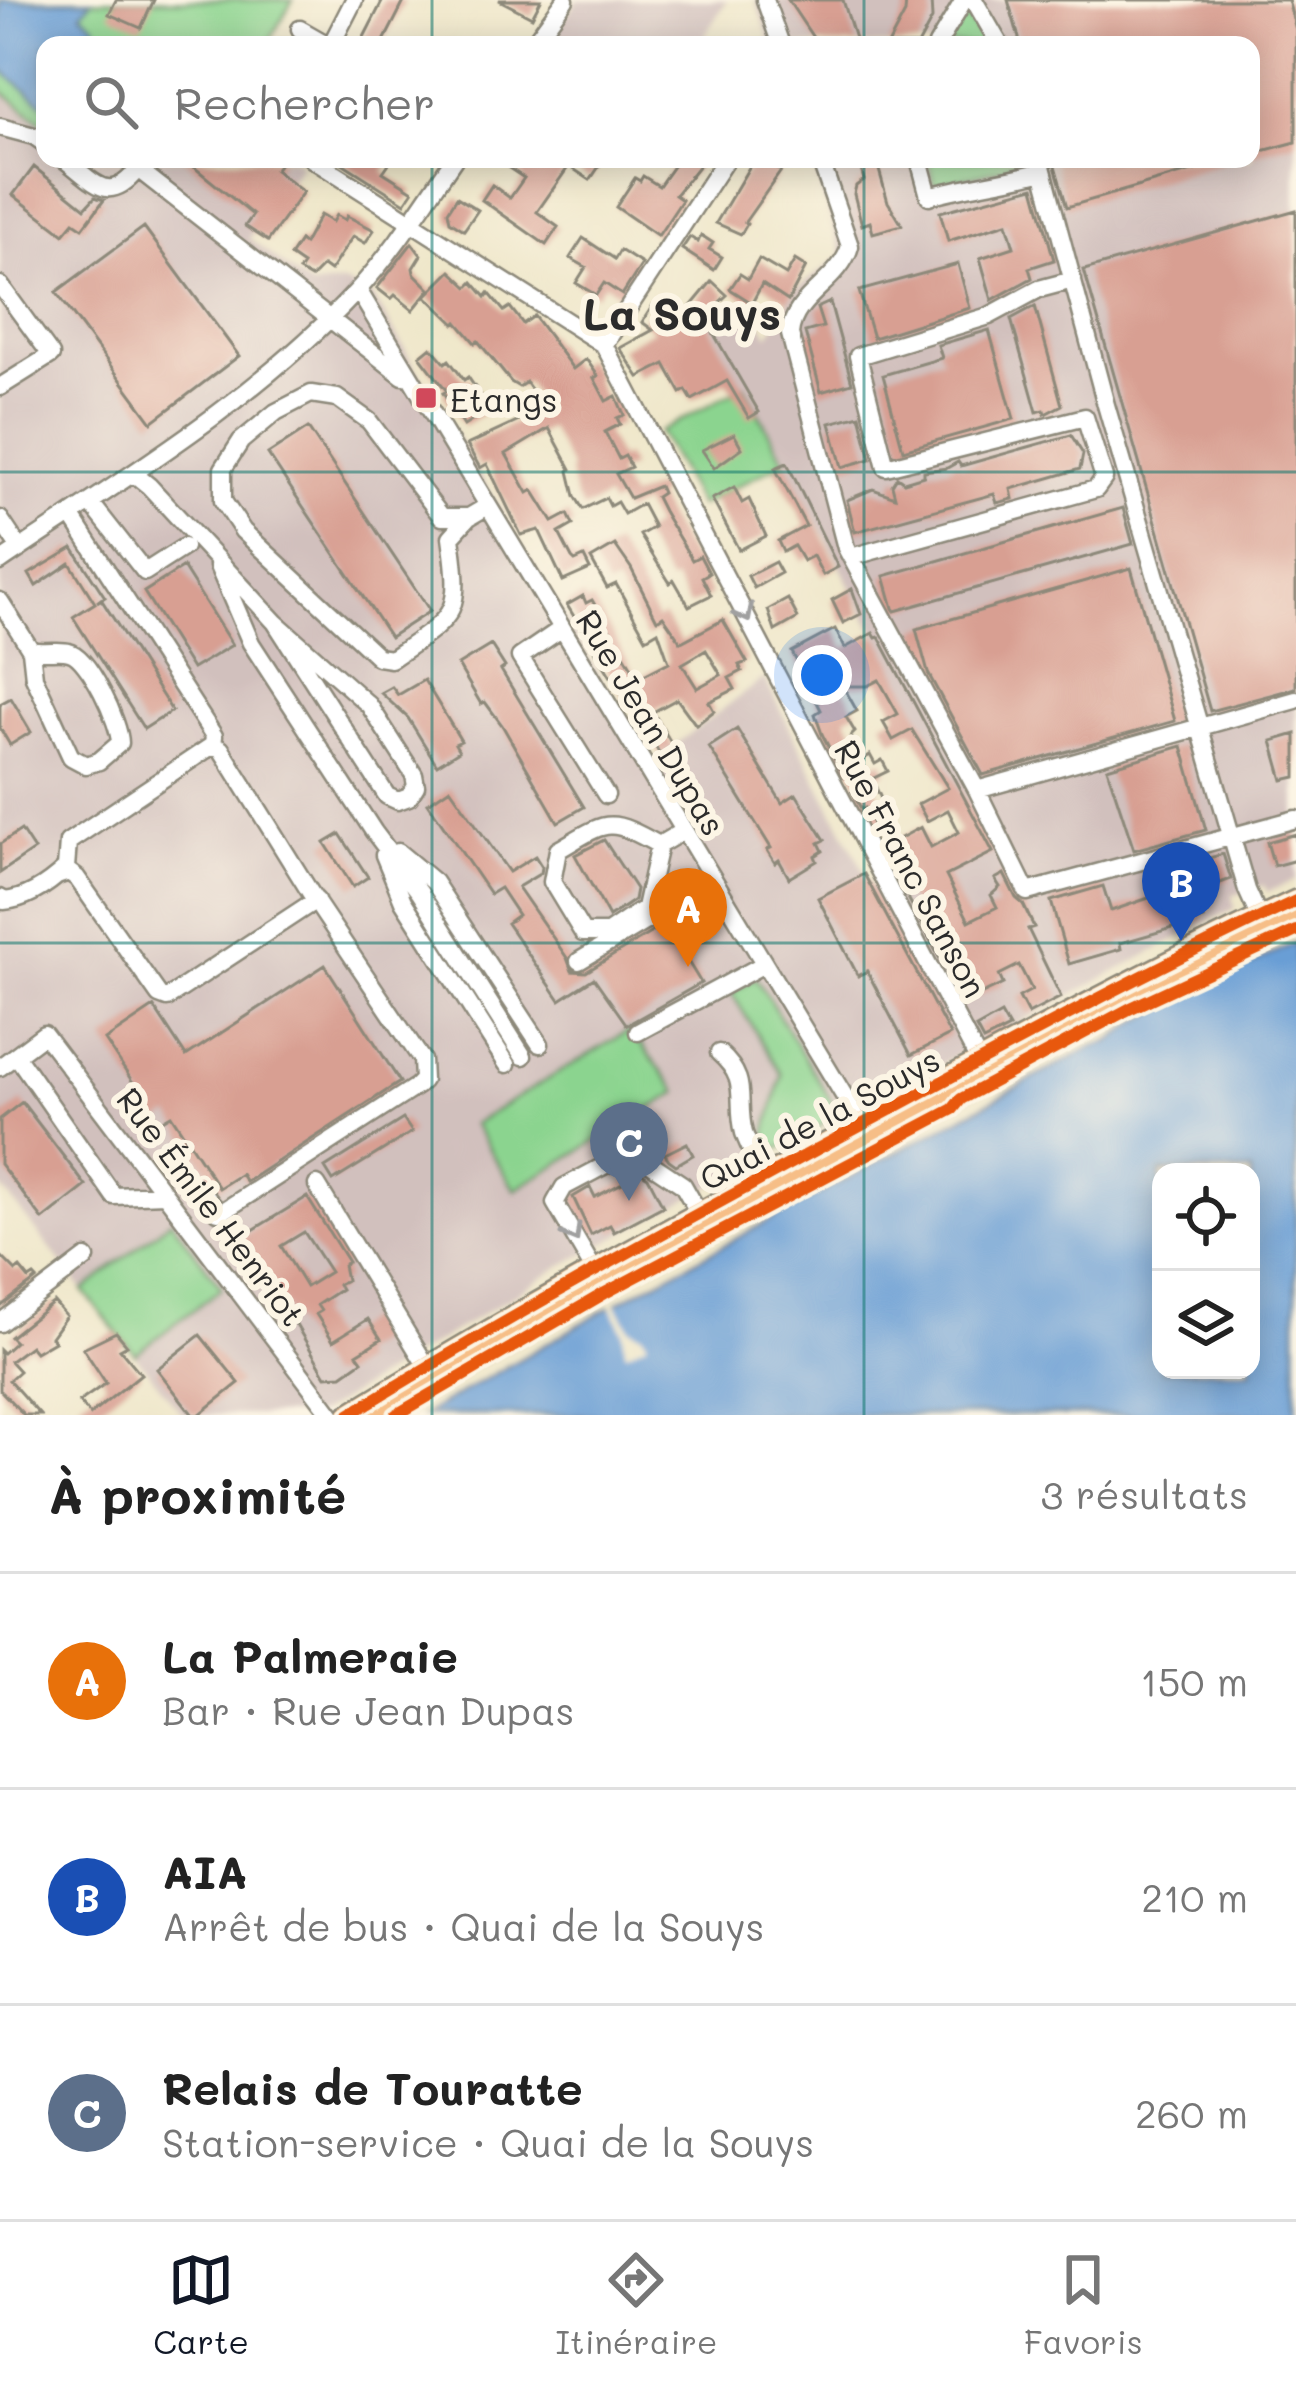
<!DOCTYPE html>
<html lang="fr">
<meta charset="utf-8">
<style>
body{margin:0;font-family:Mali,sans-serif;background:#f2f2f2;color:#222}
.controls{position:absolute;right:36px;bottom:36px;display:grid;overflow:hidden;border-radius:24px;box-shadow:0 6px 30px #0003}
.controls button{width:108px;height:108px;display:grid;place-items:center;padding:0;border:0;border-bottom:3px solid #e0e0e0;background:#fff;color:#222;font:60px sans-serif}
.you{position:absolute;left:822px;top:675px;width:42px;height:42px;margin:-30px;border:9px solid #fff;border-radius:50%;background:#1a73e8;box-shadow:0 0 0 18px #1a73e833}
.badge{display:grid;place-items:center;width:78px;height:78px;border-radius:50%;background:#111827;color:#fff;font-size:39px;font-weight:700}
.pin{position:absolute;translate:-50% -99px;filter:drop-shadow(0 3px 6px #0008)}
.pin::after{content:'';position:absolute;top:63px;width:42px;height:36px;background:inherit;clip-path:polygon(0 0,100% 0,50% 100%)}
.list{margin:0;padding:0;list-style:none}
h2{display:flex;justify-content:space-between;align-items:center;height:156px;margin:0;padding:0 48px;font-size:51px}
h2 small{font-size:39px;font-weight:400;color:#767676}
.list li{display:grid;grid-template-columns:78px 1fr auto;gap:36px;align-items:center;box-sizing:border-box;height:216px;padding:0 48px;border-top:3px solid #e0e0e0}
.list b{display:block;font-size:45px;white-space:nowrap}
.list p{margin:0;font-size:39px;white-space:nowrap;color:#767676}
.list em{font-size:39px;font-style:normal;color:#767676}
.icon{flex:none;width:66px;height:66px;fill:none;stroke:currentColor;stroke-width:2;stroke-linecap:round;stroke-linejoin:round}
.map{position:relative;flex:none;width:1296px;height:1415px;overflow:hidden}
.search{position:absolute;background:#fff;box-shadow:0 6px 30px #0003;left:36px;right:36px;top:36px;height:132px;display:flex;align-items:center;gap:30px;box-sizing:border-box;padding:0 42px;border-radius:24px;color:#767676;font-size:45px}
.sheet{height:804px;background:#fff}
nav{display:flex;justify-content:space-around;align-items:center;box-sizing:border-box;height:168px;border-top:3px solid #e0e0e0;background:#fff;font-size:33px;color:#767676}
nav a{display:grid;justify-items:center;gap:6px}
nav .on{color:#111827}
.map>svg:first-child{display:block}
.industrial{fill:#d1c0bd}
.green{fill:#8bd48f;stroke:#5b805d;stroke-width:3}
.water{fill:#699ed5;stroke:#4a6480;stroke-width:3;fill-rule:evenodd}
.pier{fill:#efe7ca}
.building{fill:#d89f92;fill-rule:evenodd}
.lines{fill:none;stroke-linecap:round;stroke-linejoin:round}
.minor-casing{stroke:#8d897a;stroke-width:21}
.major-casing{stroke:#8d897a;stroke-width:26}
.minor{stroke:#fff;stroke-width:16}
.major{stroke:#f6be87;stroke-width:21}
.cycleway-casing{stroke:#fcf5e5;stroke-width:20}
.cycleway{stroke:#e8590c;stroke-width:12}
.oneway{stroke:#a0a0a0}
.grid{fill:none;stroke:#0f766e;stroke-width:3;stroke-opacity:0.55}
.poi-dot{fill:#d1495b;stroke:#fcf5e5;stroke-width:4.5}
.labels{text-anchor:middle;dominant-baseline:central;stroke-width:12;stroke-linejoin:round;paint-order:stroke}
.poi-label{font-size:33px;fill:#2b2b2b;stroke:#fcf5e5;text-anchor:start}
.street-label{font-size:33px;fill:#2b2b2b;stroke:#fcf5e5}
.district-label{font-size:45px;font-weight:bold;fill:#2b2b2b;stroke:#fcf5e5}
</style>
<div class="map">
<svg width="1296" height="1415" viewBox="0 0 1296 1415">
<rect width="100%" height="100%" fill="#fcf5e5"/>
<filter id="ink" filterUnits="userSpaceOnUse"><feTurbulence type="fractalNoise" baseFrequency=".00833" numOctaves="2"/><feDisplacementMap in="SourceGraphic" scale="24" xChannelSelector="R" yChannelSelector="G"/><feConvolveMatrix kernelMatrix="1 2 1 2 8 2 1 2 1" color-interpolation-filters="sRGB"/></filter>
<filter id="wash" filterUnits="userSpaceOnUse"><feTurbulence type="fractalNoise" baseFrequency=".004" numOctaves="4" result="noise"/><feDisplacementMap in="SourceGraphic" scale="48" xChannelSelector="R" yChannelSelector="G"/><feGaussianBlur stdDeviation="2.7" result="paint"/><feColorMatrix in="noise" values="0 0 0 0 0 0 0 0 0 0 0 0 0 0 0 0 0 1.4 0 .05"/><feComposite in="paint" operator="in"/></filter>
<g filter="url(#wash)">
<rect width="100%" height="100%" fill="#efe7ca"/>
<path class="industrial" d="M577,0H727L699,45H547Z
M755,0H1296V880L1267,892L1264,885L1232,896L1235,908L563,1265L317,1415H183L0,1186V89L45,125V159H294L301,165L249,238L311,287L344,283L373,296L652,762L764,678L872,886L977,829L785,461L707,321L747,301L769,335L794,291L842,255L810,159H1251V45H771Z"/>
<path class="green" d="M0,0H293L267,45H45V125L0,89Z
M965,12L985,45H944Z
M928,159H1026L1027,162L935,185Z
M744,386L785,461L699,506L659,432Z
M756,978L833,1104C828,1131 800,1138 777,1150L766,1133L782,1075L731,992Z
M630,1030L678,1092L515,1190L473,1124Z
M171,1220L222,1288L135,1354L83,1291Z"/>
<path class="water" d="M0,0H92L81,13L95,25L98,45H45V105L0,69Z
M1296,942V1415H423L620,1301L1092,1047L1111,1041L1137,1022ZM1161,1172H1251V1370H1161Z"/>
<path class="pier" d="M613,1298L630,1328L643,1334L648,1342L625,1353L623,1331L608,1301Z"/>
<g id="blocks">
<path class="building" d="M116,0H154L141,28L109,14Z
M383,0H405L382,45H360Z
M499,0H541L532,17Z
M788,0H843L857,45H818Z
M906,0H931L932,19L918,45H888L905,13Z
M1008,0H1288L1296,30V142L1251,154V45H1160L1159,36L1127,45H1021Z
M184,159H283L275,170L303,192L268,241L245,226L253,215Z
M336,159H392L383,172L413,191L405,203Z
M515,159L533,166L537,159H604L590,180L569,166L537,212L558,227L546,245L482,200L492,185L510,198L524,178L509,168Z
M670,159H704L675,195L682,200L658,236L616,207L635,178L640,181L643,176L659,186L676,162Z
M754,159H776L772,165L781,171L745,222L747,224L741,234L716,223Z
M858,159H876L888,202L902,225L873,233L870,222L862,225L854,194L856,186L864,180Z
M1053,159H1223V162L1067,207Z
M34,167L85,208L95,197L104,200L83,228L74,222L64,234L13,195Z
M1034,187L1054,260L1029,268L1032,278L992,300L980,258L1014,247L1007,223L948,241L940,212Z
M457,197L478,210L464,230L450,221L448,211Z
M1296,210V688L1210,711L1084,270Z
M320,215L332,222L336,215L345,220L347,216L374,230L365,243L353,236L330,271L323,266L311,278L299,271L303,265L290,256L300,241L304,244Z
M144,227L239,356L152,422L56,292Z
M701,235L713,243L709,249L722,257L714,270L682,249L690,237L698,242Z
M583,238L615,259L620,250L642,264L622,295L604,283L596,295L576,283L586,267L570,258Z
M412,243L421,255L413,268L414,273L430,289L413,310L395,295L391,299L377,288Z
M759,259L786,275L795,260L806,267L788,301L762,284L752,303L730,289L740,274L748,279Z
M958,264L970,308L873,338L859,291Z
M451,271L468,287L473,282L486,297L489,293L504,311L510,307L523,324L534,316L573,369L586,359L598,376L594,378L606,401L616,396L624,415L617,418L620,424L605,432L619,459L625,456L631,467L616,474L630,498L659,486L662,493L656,497L663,511L692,560L700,556L709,573L702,577L711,595L689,606L674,580L670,583L640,535L654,527L642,504L624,514L617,502L610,506L606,498L583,509L575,496L569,471L571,469L549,428L506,454L528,493L533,490L553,522L568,514L573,525L559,533L572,558L575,561L584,557L590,569L563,581L539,530L521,535L487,464L480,468L467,445L545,409L526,382L519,387L511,382L478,341L475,343L457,322L455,324L426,296Z
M712,281L727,295L704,317L759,412L749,418L727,381L692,400L686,390L681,393L665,364L639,377L620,348L653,330L642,322L653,305L678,322Z
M830,302L852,383L821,392L805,332L823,327L817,308Z
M1035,306L1062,405L1045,414L1044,410L1037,412L1011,319Z
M989,330L1014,419L903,450L883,375L942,358L938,345Z
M431,347L445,363L449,360L464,380L468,377L490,409L464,426L443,393L447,391L420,356Z
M860,415L871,459L842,467L830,423Z
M308,428L430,611L390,637L268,454Z
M734,434L742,448L714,468L702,450Z
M1071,435L1083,454L1080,469L1011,489L1013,499L997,503L994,494L855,532L847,500L873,489L895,497L892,485L897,477L904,482L924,476V471L947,468L958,462L961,466Z
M787,463L838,567L823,575L813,556L803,561L794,546L783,552L778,541L806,526L775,468Z
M734,487L742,503L749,499L766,536L739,550L712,499Z
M1123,508L1133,544L895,611L893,608L884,576Z
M615,545L631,568L657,620L663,616L681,642L723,620L747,662L739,665L742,671L729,678L735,689L709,702L714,711L696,725L677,699L653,712L673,746L660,755L632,700L627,703L567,605L583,596L586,603L592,600L638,678L669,662L658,631L646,638L616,584L607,588L591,559ZM706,650L721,675L697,688L682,664Z
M73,548L105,597L97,602L101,599L172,711L144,729L73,617L95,603L70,563L36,586L29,574Z
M775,562L781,573L754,588L748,576Z
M183,567L232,645L192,669L144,592Z
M1131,568L1175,721L983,775L928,673L916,629Z
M852,589L861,614L843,623L832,600Z
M788,599L798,618L775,631L768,610Z
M835,629L845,648L873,633L876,638L879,637L993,852L946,876L969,921L997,907L991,895L1000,887L995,879L1004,874L1016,898L1023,904L1034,927L1028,929L1061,997L1028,1014L1019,997L1032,990L1019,965L999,975L1003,984L963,1003L882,848L921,827L931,847L959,832L948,810L927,821L918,804L948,788L912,730L893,740L883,722L898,714L879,680L867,686H843L857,711L846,717L855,732L851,736L864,759L870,755L875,764L882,760L888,771L872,779L889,816L873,824L865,808L862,810L852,792L860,788L848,767L841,771L822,734L815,714L821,710L792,652Z
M491,645L505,667L501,670L584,807L558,822L502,725L485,702L481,704L458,665Z
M424,680L461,741L455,744L459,751L437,765L408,718L381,693L392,687L398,695Z
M11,698L31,732L10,745L0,728V704Z
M737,729L782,803L796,794L825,840L819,843L823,851L815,856L817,861L789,878L779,860L775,863L767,850L771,848L709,747Z
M1296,734V777L1283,780L1272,741Z
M1182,746L1206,830L1134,850L1107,768Z
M450,788L509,872L535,856L542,867L541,873L518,887L567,958L572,971L586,972L665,924L701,983L627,1025L594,978L560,1000L507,923L518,915L500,888L490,894L428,803Z
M21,830L34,850L0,873V844Z
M340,834L368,877L353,887L325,843Z
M1296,834V860L1274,866L1267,842Z
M604,840L636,889L634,900L609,917L575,855Z
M1223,854L1231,879L1196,892L1204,919L1120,943L1121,949L1069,964L1051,901L1103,886L1111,911L1172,890L1167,876L1170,869Z
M864,874L950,1035L911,1055L867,971L858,976L818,898Z
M325,965L400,1082L246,1182L241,1174L219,1188L171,1115L159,1122L105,1040L154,1007L186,1056Z
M1001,1014L1009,1028L983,1041L976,1028Z
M22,1102L86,1186L43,1220L0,1164V1119Z
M403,1119L412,1132L333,1181L325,1168Z
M687,1143L693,1155L676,1165L669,1160L665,1154Z
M642,1173L648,1177L663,1206L614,1232L610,1225L591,1235L573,1197L590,1187L595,1197Z
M307,1197L348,1262L343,1265L346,1280L338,1284L341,1289L317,1305L321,1311L316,1314L333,1341L368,1319L381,1339L357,1354L362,1361L342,1375L326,1376L262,1267L257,1261L250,1265L235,1241ZM304,1232L330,1272L306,1287L281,1246Z
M0,1255L16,1271L20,1268L29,1279L34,1276L37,1279L0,1307Z
M54,1302L66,1316L51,1337L54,1341L35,1352L30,1346L10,1361L19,1371L9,1380L40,1415H24L0,1390V1350L3,1353L15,1342L10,1337Z
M116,1332L127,1345L120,1349L141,1374L90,1415L79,1402L106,1383L83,1348Z
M200,1335L239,1383L199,1415H193L157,1369Z"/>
</g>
</g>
<g filter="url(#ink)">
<use href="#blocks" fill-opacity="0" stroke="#8d897a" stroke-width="3"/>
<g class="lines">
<defs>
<path id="minor" d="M765,0L781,45
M974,0L1000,45
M300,29L328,45
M331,45L354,0
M532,45L565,0
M937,45L964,0
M0,127L34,136L45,144
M64,159C95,182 108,206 138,169
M125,159L403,376
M312,159L604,345L983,1069
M820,159L850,246C840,282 793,296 790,334L846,548L977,790L1027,892L1296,819
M919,159L929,196C968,185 1004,182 1043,171
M1040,159L1106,405L1247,890L1265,930
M0,285L51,355L0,387
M358,290L866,1132
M604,345L726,159
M133,473L149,486L275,622L387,796L398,801L409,797L416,786L414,775L369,705L275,622
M90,502L145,572L184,547
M71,515L214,736L213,745
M469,517L451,537C462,617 456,615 391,659L378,657L243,531L223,501V469L241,441L276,412L311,394L337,398L369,421L442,517H469L486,507
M0,519L20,549
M851,557L1096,489L1104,478L1085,417L886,467L858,356L989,316L1039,289L1073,280
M0,562C123,479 254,401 356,292C393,252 423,204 454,159
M218,566L251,643L374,832L420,893L523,1056
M0,601L31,650L34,677L71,757L86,765L99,761L120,743C120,724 89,656 69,652C60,649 45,653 31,650
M561,629L520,657L606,795
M977,790L1296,700
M659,845L645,908L608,933H583L552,882L558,850C608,821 607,816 659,845L683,831
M398,852L434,882L540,1044
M384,855L403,901L507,1064
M57,876L69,872L77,878L159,995L167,998L316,900
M0,898L4,901C28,899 48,885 66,868L68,842L213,745L221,749L318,905L422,1060L423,1080L417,1086L225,1210L218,1212L204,1194
M579,961L713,881
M638,1032L764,964
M719,1053C751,1081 735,1099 744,1133C749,1148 758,1163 765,1177
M16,1055L114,1196L165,1194
M0,1067L44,1034L332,1415
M317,1185L432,1375
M598,1277L555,1203L564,1187L632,1151L683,1185L704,1222
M0,1323L86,1258"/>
<path id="major" d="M349,1415C507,1317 670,1229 834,1140C986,1058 1139,974 1296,901
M381,1415C516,1332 655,1257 794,1181C959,1089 1125,998 1296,918"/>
</defs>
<use href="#minor" class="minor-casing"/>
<use href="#major" class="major-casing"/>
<use href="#minor" class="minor"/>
<use href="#major" class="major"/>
<defs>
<path id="cycleway" d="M349,1415C507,1317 670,1229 834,1140C986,1058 1139,974 1296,901
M396,1415L605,1293L953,1109L961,1099L1131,1008L1296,931"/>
</defs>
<use href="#cycleway" class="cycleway-casing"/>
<use href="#cycleway" class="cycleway"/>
</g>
<defs><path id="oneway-chevron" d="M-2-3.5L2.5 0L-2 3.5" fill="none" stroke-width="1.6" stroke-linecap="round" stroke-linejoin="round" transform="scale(3)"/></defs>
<g class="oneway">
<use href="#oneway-chevron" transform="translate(745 614) rotate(62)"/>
<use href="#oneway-chevron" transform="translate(573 1234) rotate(60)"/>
</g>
</g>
<path class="grid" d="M432,0V45M864,0V45M432,159V1415M864,159V1415M0,472H1296M0,943H1296"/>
<rect class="poi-dot" x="414" y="386" width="24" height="24" rx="6"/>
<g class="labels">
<g class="poi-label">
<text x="450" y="398">Etangs</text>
</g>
<g class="street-label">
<text transform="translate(652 722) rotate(59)">Rue Jean Dupas</text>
<text transform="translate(912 868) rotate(62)">Rue Franc Sanson</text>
<text transform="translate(819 1118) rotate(-28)">Quai de la Souys</text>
<text transform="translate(212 1206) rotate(53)">Rue Émile Henriot</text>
</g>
<g class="district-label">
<text x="682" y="312">La Souys</text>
</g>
</g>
</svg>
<div class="controls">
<button><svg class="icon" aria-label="locate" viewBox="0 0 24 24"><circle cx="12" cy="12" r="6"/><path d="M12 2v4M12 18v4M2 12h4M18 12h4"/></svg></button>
<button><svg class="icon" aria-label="layers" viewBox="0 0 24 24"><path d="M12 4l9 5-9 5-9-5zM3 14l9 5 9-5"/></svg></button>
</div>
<div class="you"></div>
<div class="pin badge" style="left:688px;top:967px;background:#e8710a">A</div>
<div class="pin badge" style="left:1181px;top:941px;background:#1a4fb4">B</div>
<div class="pin badge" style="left:629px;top:1201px;background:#5c6f8a">C</div>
<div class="search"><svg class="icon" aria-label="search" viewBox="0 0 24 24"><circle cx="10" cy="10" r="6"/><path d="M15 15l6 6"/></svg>Rechercher</div>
</div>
<section class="sheet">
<h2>À proximité<small>3 résultats</small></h2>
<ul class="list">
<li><span class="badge" style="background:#e8710a">A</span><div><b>La Palmeraie</b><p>Bar · Rue Jean Dupas</p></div><em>150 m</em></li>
<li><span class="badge" style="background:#1a4fb4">B</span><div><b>AIA</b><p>Arrêt de bus · Quai de la Souys</p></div><em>210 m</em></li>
<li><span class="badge" style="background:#5c6f8a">C</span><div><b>Relais de Touratte</b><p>Station-service · Quai de la Souys</p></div><em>260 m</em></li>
</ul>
</section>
<nav>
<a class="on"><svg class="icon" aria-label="map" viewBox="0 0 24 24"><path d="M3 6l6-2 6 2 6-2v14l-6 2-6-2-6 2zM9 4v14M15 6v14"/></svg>Carte</a>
<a><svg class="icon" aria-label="directions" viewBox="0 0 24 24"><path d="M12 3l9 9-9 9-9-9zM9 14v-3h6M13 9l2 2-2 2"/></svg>Itinéraire</a>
<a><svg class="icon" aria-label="saved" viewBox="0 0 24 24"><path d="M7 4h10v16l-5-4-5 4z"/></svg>Favoris</a>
</nav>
